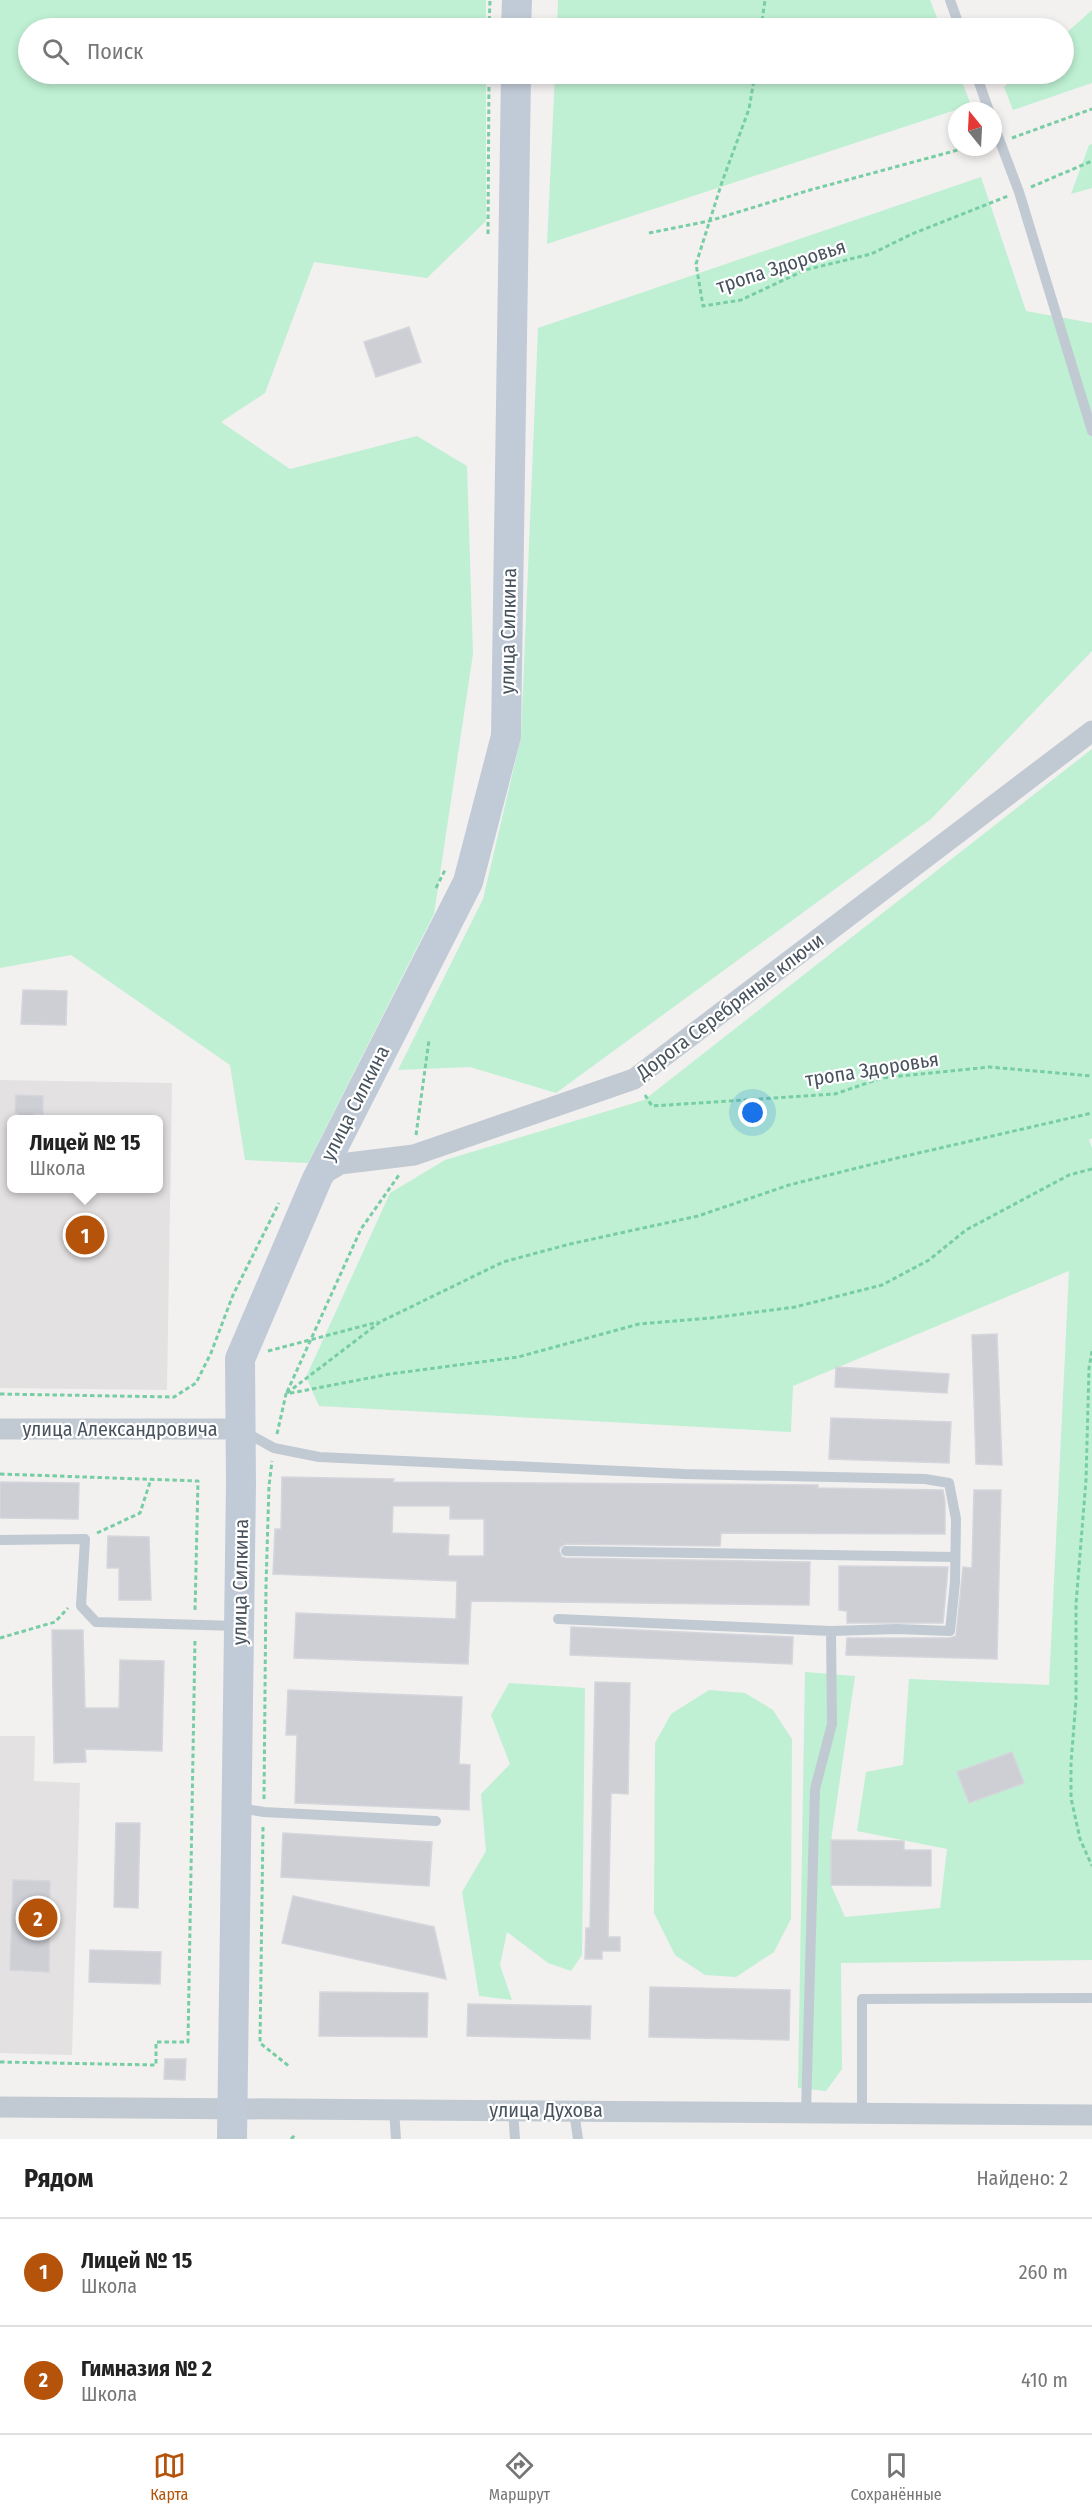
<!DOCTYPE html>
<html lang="ru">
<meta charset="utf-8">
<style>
body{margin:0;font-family:"Fira Sans Condensed",sans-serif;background:#f2f2f2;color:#222}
.compass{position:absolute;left:948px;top:102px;width:54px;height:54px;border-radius:50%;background:#fff;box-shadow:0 3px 9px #0003;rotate:342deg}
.you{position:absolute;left:753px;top:1113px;width:21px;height:21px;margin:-15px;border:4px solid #fff;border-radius:50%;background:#1a73e8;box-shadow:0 0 0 9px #1a73e833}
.badge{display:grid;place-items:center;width:39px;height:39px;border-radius:50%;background:#b45309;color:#fff;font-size:20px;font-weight:700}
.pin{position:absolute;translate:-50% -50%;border:3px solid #fff;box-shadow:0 2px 6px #0006}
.popup{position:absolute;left:7px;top:1115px;width:156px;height:78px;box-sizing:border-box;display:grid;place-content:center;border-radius:9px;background:#fff;filter:drop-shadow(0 2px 4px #0005);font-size:20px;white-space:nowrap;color:#767676}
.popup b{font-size:22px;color:#222}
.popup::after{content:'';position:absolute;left:50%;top:100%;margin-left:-12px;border:12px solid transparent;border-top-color:#fff}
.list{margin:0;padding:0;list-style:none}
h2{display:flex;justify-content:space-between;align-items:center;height:78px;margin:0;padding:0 24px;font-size:26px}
h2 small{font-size:20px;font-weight:400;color:#767676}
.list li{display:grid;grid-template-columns:39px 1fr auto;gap:18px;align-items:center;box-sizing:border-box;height:108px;padding:0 24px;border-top:2px solid #e0e0e0}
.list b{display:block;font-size:22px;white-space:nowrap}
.list p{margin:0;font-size:20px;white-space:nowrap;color:#767676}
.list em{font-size:20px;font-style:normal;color:#767676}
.icon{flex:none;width:33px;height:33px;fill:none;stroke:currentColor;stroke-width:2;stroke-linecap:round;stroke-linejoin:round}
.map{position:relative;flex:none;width:1092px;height:2139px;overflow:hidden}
.search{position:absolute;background:#fff;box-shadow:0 3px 9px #0003;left:18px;right:18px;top:18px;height:66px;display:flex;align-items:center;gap:15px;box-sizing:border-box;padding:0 21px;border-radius:33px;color:#767676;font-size:22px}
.sheet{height:294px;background:#fff}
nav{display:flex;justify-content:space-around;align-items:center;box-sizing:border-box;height:84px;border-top:2px solid #e0e0e0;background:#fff;font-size:16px;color:#767676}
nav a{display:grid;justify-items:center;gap:3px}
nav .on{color:#b45309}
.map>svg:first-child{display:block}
.education{fill:#e4e1e2;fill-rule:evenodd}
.green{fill:#bff0d3}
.building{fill:#cdcfd5;stroke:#d4d6dc;stroke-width:1.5;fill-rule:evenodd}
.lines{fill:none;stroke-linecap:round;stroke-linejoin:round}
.path{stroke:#77cea4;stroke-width:3;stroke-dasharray:4.5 3;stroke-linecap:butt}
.lane{stroke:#c1cad2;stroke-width:10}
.street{stroke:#c1cad2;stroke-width:21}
.secondary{stroke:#c1cbd7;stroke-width:30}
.labels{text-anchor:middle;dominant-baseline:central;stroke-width:4.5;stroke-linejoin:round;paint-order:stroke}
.street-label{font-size:20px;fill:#48535e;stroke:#fff}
</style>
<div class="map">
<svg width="1092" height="2139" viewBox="0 0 1092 2139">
<rect width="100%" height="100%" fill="#f3f0f0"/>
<path class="education" d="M0,1080L172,1083L167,1390L0,1388ZM11,1120H158V1188H11Z
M0,1736H35L34,1781L80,1783L72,2055L0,2053Z"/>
<path class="green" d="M0,0H486V28H28V74H486V221L427,278L314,262L265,393L221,422L290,469L417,436L467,466L473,654L434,914L308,1163L245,1160L230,1065L71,955L0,968Z
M558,0H930L941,28H557Z
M1092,10V83L1013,110L1004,87L1019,74H1064V35Z
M555,74H959L971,105L547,244Z
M1092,144V188L1071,194L1089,145Z
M981,177L1026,311L1092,323V651L931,819L556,1093L470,1067L398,1070L483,899L521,737L538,328Z
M1092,749V1138L1089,1140L1092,1148V1960L841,1963L842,2069L826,2091L798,2088L805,1672L855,1676L831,1841V1885L845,1917L940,1908L947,1849L857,1831L866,1772L903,1765L909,1679L1049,1685L1069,1271L793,1386L791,1432L319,1406L306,1377L390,1193L445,1160L644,1100Z
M509,1683L585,1688L582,1955L571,1971L548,1963L507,1932L500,1965L512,2000L479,1996L462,1892L486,1851L481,1794L510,1764L491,1715Z
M709,1690L745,1693L773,1710L792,1739L791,1919L774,1952L736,1977L705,1975L675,1955L654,1913L655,1743L671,1714Z"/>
<path class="building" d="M409,327L421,362L376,377L364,342Z
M23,990L67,991L66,1025L21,1024Z
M16,1095L43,1096V1114H34V1119H18V1113H15Z
M997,1334L1002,1465L976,1464L972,1335Z
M836,1367L949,1374L947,1393L835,1387Z
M831,1418L951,1422L949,1463L829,1459Z
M282,1477L394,1479L393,1482L818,1485V1488L943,1490L945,1502V1534L721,1533L720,1546L566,1544L560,1547L559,1551L562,1557L566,1558L810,1562L809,1605L471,1601L468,1664L294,1658L296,1613L456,1619L457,1581L273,1574L275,1529H281ZM393,1506H450V1519H484V1556H448L449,1535L392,1533Z
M0,1482L79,1483L78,1519L0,1518Z
M974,1490H1001L997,1659L846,1655L847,1638H950L956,1636L963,1567L972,1568Z
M108,1536L149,1537L151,1600H119V1568H107Z
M839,1566L948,1567L943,1623H847V1611L839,1610Z
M571,1627L793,1637L792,1664L570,1655Z
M52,1630H83L85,1708H119L120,1660L164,1661L162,1751L85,1749L86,1762L54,1763Z
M595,1682L630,1683L628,1794L611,1793L608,1937H620V1951H602V1959H585L586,1928H590Z
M288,1690L462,1697L459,1764L470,1765L469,1810L295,1803L297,1735H286Z
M1012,1752L1024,1783L969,1803L957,1772Z
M116,1823H140L138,1908L114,1907Z
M283,1833L432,1842L429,1886L281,1877Z
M831,1840L904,1841V1850H931V1886L831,1885Z
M13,1880L50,1881L49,1972L10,1970Z
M293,1896L434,1927L446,1979L282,1943Z
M90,1950L161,1952L160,1984L89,1982Z
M650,1987L790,1990L789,2040L649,2037Z
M320,1992L428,1993L427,2037L319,2036Z
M468,2004L591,2006L590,2039L467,2036Z
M165,2059H186L185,2080L164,2079Z"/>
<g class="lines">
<path class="path" d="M489,28L490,0
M761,28L765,0
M755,74L749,109L722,182L696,264L703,306L741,300L805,270L871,254L912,234L1008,196
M1012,138L1092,109
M1031,187L1092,161
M649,233L709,221L810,190L969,147
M488,234L489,74
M436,888L445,870
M645,1095L652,1106L835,1094L882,1078L989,1067L1092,1076
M416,1135L429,1040
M268,1351L378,1322
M1092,1351L1089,1368L1086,1480L1076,1604V1700L1071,1763V1798L1080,1839L1092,1866
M287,1392L361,1229L399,1175
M287,1393L380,1322L503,1262L570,1244L698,1216L789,1185L897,1158L1092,1113
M0,1394L174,1397L196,1383L211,1353L233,1295L279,1203
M277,1434L286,1394L390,1374L518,1357L639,1324L711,1318L795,1307L882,1285L929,1260L966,1230L1069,1175L1092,1169
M0,1474L198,1481L195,1611
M97,1533L140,1513L151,1479
M0,1638L55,1622L68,1608
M264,1799L266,1585L269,1486L272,1461
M263,1827L260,2043L290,2067
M0,2062L156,2065V2042H188L195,1639
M291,2139L295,2135"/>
<path class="lane" d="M950,0L960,28
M976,74L989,111
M993,123L1019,192L1092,431
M245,1432L274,1448L319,1457L684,1474L925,1479L949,1483L956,1519L955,1582L950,1631L897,1629L831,1631L558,1619
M0,1540L85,1539L81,1606L96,1622L238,1626
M566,1551L955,1557
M239,1808L264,1812L436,1821
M394,2109L396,2139
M513,2110L515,2139
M574,2111L578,2139
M806,2113L815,1789L832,1724L831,1631
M862,2113V1999L1092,1998"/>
<path class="street" d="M317,1178L340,1164L414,1155L634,1079L1092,731
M0,1429H240
M0,2107L1092,2115"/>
<path class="secondary" d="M516,28L517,0
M232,2139L241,1484L240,1359L317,1179L468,882L506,736L516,74"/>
</g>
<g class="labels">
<g class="street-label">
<text transform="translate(781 266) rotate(-18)">тропа Здоровья</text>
<text transform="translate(508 631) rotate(-89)">улица Силкина</text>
<text transform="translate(730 1006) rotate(-37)">Дорога Серебряные ключи</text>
<text transform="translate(872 1069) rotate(-9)">тропа Здоровья</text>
<text transform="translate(355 1103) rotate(-63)">улица Силкина</text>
<text x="120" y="1429">улица Александровича</text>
<text transform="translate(240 1582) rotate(-89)">улица Силкина</text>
<text x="546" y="2110">улица Духова</text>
</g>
</g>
</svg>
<svg class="compass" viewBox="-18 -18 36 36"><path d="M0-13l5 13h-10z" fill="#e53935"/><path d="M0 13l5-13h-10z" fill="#767676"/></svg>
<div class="you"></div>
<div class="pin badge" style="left:85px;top:1235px">1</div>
<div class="popup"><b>Лицей № 15</b>Школа</div>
<div class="pin badge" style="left:38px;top:1918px">2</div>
<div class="search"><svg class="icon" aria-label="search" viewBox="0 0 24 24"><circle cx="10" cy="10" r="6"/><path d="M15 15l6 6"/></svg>Поиск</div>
</div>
<section class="sheet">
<h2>Рядом<small>Найдено: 2</small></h2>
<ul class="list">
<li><span class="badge">1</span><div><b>Лицей № 15</b><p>Школа</p></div><em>260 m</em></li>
<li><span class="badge">2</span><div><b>Гимназия № 2</b><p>Школа</p></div><em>410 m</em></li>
</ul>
</section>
<nav>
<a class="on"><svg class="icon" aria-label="map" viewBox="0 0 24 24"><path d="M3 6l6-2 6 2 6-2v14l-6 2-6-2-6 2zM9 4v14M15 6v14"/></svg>Карта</a>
<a><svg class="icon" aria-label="directions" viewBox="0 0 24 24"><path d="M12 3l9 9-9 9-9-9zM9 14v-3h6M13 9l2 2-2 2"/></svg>Маршрут</a>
<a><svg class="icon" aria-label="saved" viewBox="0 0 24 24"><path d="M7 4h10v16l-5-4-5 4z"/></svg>Сохранённые</a>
</nav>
